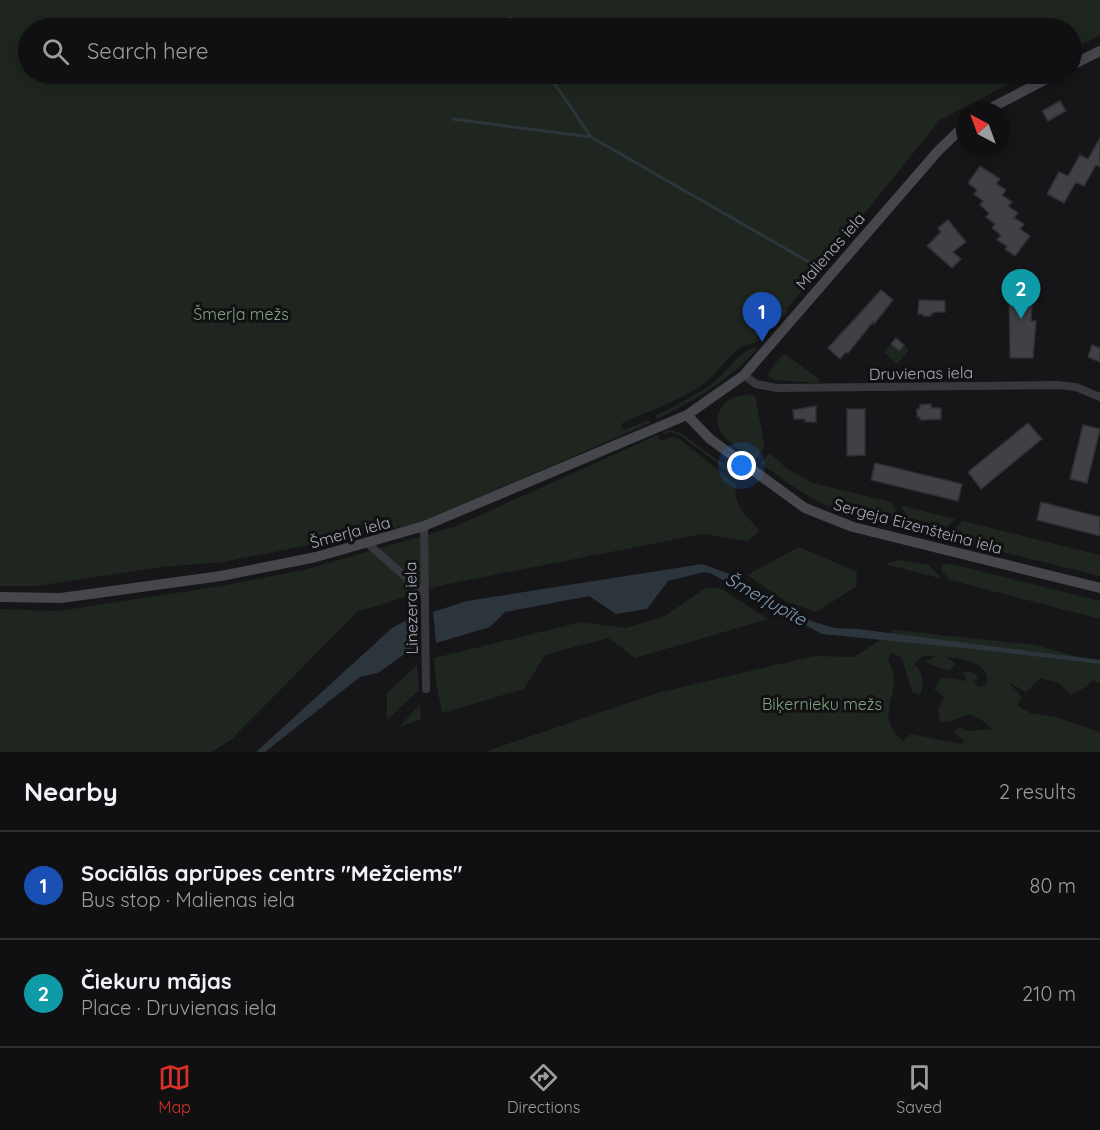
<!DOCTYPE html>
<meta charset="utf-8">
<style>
body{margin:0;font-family:Quicksand,sans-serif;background:#1e1e20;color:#f1f3f6}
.compass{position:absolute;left:956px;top:102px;width:54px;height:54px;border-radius:50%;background:#101012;box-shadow:0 3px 15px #0003;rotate:319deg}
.you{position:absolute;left:742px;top:466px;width:21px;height:21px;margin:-15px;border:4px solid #fff;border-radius:50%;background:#1a73e8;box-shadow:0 0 0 9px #1a73e833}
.badge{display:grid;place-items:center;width:39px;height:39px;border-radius:50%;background:#d93025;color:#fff;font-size:20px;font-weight:700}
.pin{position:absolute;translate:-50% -50px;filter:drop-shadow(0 2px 3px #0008)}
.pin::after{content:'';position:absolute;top:32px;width:21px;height:18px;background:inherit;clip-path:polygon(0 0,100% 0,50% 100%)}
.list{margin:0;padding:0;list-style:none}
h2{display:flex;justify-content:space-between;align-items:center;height:78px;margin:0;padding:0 24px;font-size:26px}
h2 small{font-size:20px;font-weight:400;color:#9c9d9f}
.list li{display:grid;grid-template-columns:39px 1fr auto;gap:18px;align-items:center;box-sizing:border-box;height:108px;padding:0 24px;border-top:2px solid #303032}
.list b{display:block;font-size:22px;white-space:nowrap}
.list p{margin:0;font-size:20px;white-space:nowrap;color:#9c9d9f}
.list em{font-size:20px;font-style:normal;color:#9c9d9f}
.icon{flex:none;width:33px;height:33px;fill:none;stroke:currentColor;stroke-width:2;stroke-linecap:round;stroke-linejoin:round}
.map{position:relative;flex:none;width:1100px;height:752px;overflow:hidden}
.search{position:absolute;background:#101012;box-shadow:0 3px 15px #0003;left:18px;right:18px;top:18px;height:66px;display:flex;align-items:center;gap:15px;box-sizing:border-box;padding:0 21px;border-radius:33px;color:#9c9d9f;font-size:22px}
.sheet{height:294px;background:#101012}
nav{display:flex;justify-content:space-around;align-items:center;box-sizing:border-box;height:84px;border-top:2px solid #303032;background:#101012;font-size:16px;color:#9c9d9f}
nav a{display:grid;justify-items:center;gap:3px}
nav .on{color:#d93025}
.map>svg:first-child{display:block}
.green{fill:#1e261f;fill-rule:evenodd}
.water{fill:#2c353c}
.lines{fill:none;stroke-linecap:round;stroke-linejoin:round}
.stream{stroke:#2c353c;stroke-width:3}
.building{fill:#404145;stroke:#303034;stroke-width:1.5}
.street{stroke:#37383d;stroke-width:8}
.secondary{stroke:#45474d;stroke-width:10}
.labels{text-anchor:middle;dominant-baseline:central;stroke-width:6;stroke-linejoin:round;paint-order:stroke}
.street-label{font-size:16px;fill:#a8adb8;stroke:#111113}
.park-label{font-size:16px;fill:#7fa381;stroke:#111113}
.water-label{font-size:18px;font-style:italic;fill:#7f9bb3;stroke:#111113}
</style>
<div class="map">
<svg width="1100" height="752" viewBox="0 0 1100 752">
<rect width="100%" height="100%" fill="#161618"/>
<path class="green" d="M0,0H1100V35L1072,50V28H28V74H1028L940,120L786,310L788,312L771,328L767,326L757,337L760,340C754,344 746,344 739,349C725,359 716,375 702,385C677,402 648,411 621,424L624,430L649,420L650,423L419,523L224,562L161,567L37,586H0Z
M891,344L899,351L904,345L909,350L897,364L884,352Z
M755,347L757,349C729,381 695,400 657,419L655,416C676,405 698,395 716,380C730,369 737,353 755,347Z
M782,355H786L819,379L820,383L774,380L769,377L768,373Z
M750,394L755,396L765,447L755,460C745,452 728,443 721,432C712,420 721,401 735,397C740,396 745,395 750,394Z
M669,430L681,433L743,479L742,481L679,435L670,432L664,434L663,432Z
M657,435L660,441L671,437L680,439L736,485C733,506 747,516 760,531L748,541L702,534L443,585L357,612L232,739L212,752H0V609L58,611L215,587L304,570L454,527Z
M770,453L786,468L813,483L891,502L903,522C888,520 872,520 857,517C820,507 791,486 761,463Z
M900,505L955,519L947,527L909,518Z
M963,521L1100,555V576L971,544L949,533Z
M799,547L857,572L856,587L816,612L785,601L747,575Z
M900,560L928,565L943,579L888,565L887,563Z
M948,563L1100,601V619L950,580L941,570L943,565Z
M707,587L722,589L768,619L635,658L608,638L545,655L524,689L442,713L436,682L434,658L581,622L626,628L663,617Z
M895,630L1035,645L1100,663V684L1093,680L1086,687L1071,695L1059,683L1040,678L1026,692L1008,682L1022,697L1017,705L1030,713L1056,717L1100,732V752H484L661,692L814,656L854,657ZM891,653L901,657C906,669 908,680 913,693L920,695C925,684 923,671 914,664L923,656H936L925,662L949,671L956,664L947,657C962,659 991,662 987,684L978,687L974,682L978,678L974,673L967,671L963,672L967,681L942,677L934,689L944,697L938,709L940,722H949L969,714L980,719L992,729L968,731L959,727L954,733L965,741L961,744L911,734L903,741C869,713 908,694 888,660Z
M417,665L419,690L387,720V693Z
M420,704L421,719L399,727Z"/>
<path class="water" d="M702,564L727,573L769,598L814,622L835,628L858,629L1100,660V664L983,650L822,634L710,573L704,572L668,581L647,609L616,614L589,596L505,612L490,627L436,643L433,612L467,601Z
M416,615V646L378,673L360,677L265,752H256L392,628Z"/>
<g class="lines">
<path class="stream" d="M510,18L518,28
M548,74L591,137L821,269
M453,119L591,137"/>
</g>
<path class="building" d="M1060,101L1066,111L1048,121L1042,111Z
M1100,138V167L1096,165L1084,186L1076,182L1064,203L1047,194L1059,172L1068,176L1080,155L1088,159Z
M980,166L1000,179L996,184L1006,190L1002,195L1012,202L1008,206L1018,213L1014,218L1024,224L1020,229L1030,236L1015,256L1005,249L1007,246L997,240L1001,235L992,228L995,224L986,217L989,213L980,205L983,201L974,194L977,190L968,183Z
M948,220L966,242L953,252L961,259L952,268L927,246L941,232L938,228Z
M1009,276H1032L1031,287H1033L1031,321H1036L1033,358H1010Z
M881,290L893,300L874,324L873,322L848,353L846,352L840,359L828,348Z
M919,300L945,301V312H935L931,314V316H923V314H918Z
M896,338L904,345L899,351L891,344Z
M1092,345L1100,348V362L1088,357Z
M931,404V408H941V419L920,420V417H917V409H920V405Z
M816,406V422H805V419H794L793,410Z
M847,409H865V455L847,456Z
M1028,423L1042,439L981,489L968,472Z
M1083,425L1100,429L1087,483L1070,479Z
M875,463L962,484L958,501L871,480Z
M1041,502L1100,517V536L1037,520Z"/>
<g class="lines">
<path class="street" d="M744,375L756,384L777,388L1058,385L1076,387L1100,397
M424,526L426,689
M367,543L425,594"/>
<path class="secondary" d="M1072,65L1100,51
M985,111L1056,74
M687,415L710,439L805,508L853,527L1100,588
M0,597L61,598L221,576L316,557L424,526L687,415L744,375L938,151L965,125"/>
</g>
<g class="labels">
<g class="street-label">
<text transform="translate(830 251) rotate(-49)">Malienas iela</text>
<text transform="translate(921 373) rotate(-1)">Druvienas iela</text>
<text transform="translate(918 526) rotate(15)">Sergeja Eizenšteina iela</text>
<text transform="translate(350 532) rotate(-15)">Šmerļa iela</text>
<text transform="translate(411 608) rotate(-91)">Linezera iela</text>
</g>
<g class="park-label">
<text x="241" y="314">Šmerļa mežs</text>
<text x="822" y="704">Biķernieku mežs</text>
</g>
<g class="water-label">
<text transform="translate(766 599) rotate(29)">Šmerļupīte</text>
</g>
</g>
</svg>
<svg class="compass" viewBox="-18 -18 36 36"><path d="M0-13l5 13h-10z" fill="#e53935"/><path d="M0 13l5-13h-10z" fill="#9c9d9f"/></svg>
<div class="you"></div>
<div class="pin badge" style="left:762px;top:342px;background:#1a4fb4">1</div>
<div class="pin badge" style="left:1021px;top:319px;background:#0f9aa8">2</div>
<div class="search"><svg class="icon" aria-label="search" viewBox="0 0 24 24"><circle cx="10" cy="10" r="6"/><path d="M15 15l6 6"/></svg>Search here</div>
</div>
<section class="sheet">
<h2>Nearby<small>2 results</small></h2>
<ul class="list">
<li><span class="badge" style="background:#1a4fb4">1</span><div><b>Sociālās aprūpes centrs &quot;Mežciems&quot;</b><p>Bus stop · Malienas iela</p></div><em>80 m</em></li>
<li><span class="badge" style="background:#0f9aa8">2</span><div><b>Čiekuru mājas</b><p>Place · Druvienas iela</p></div><em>210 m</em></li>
</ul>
</section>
<nav>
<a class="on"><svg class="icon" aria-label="map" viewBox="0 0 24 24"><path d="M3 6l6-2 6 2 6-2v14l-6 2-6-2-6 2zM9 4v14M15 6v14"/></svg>Map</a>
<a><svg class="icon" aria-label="directions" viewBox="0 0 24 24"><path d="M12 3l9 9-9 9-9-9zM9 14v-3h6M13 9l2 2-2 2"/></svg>Directions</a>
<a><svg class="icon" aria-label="saved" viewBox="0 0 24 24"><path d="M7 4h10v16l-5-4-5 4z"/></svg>Saved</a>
</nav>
